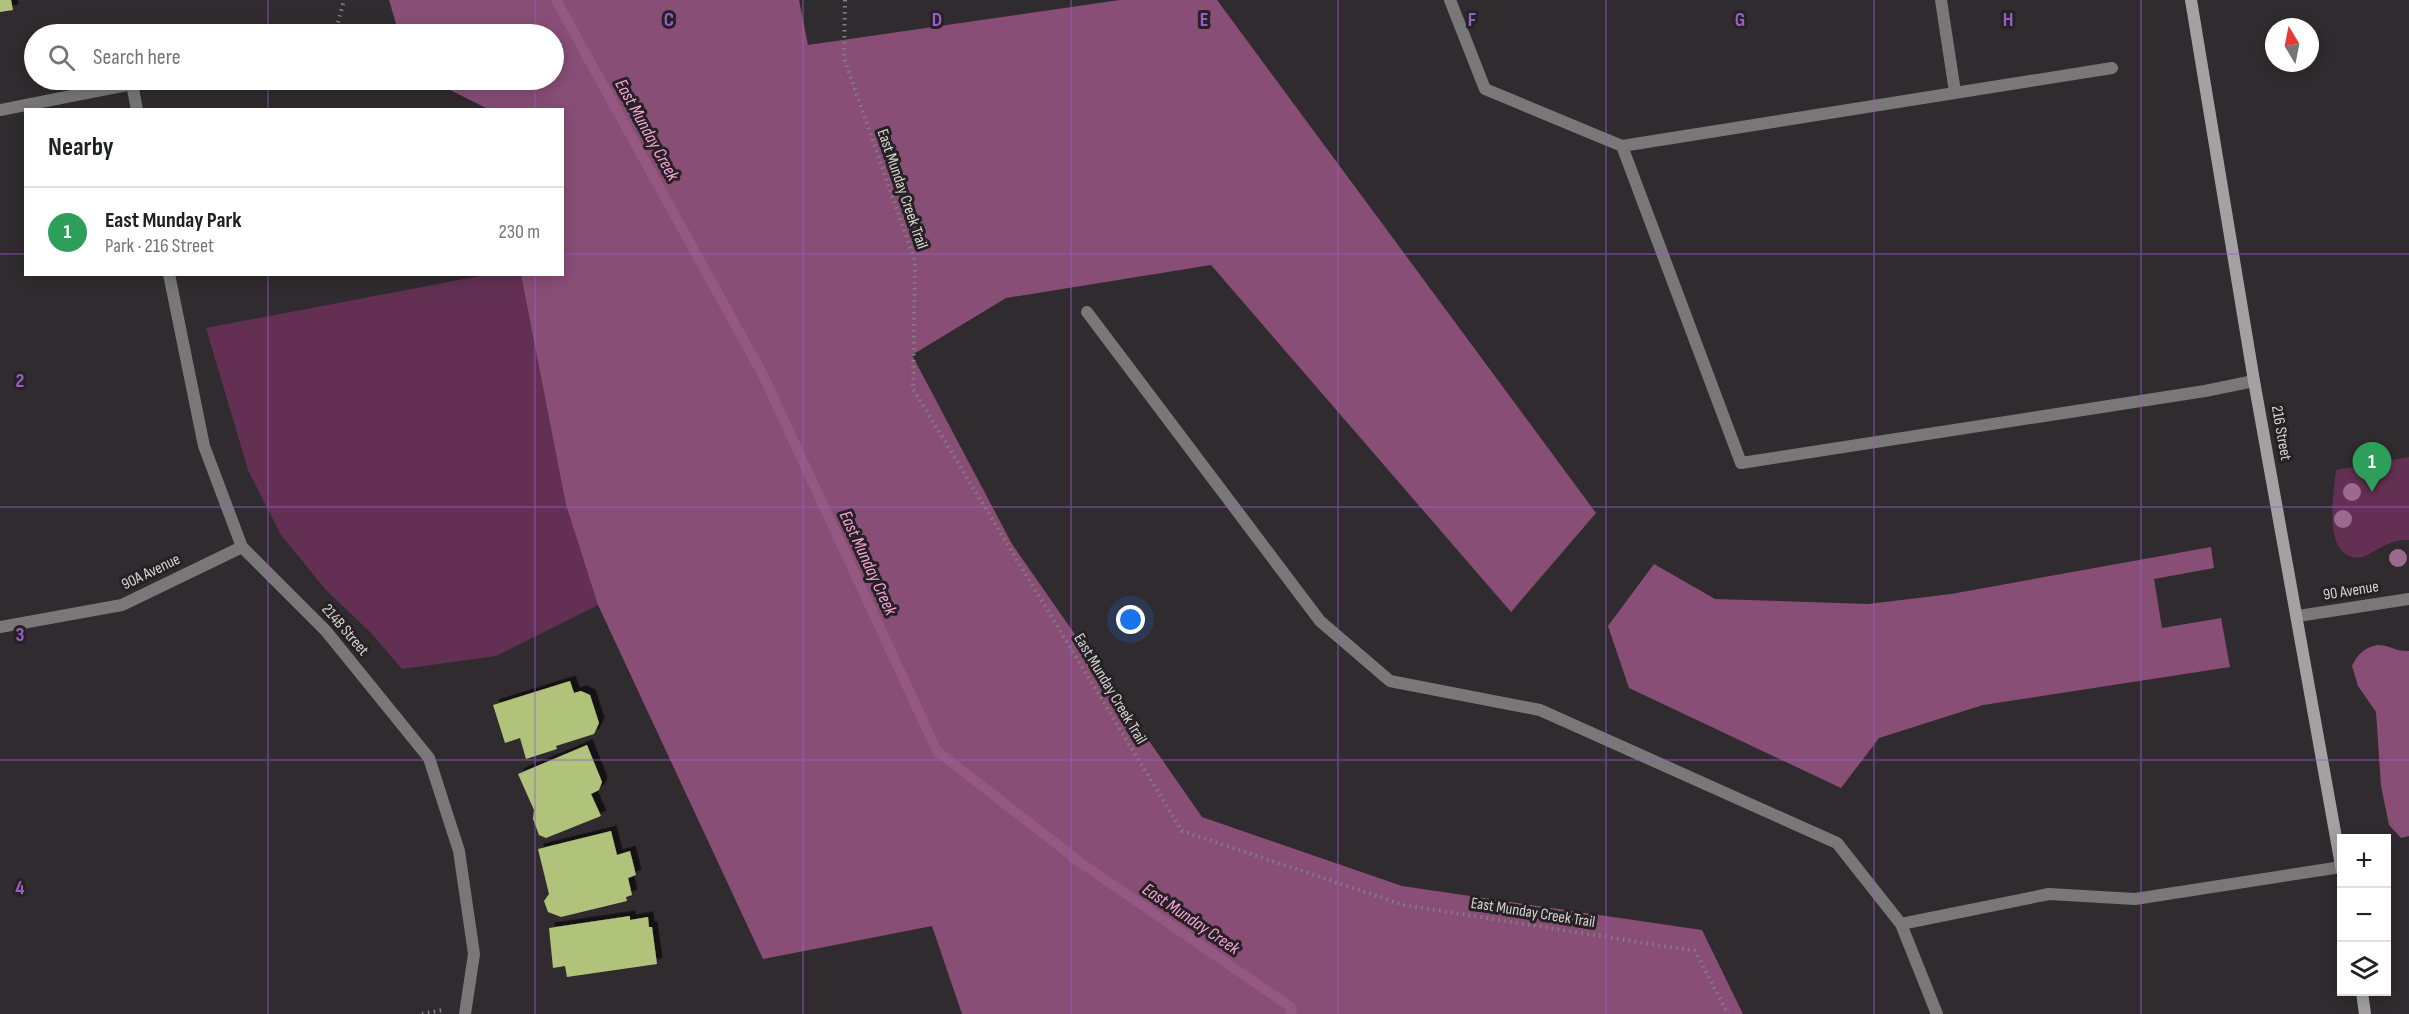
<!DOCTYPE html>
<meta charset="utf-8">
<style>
body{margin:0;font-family:"Sofia Sans Condensed",sans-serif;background:#f6f6f6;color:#202124}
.controls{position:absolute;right:18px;bottom:18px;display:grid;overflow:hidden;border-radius:0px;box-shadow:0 3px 15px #0003}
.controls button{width:54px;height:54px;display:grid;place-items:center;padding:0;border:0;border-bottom:2px solid #e0e0e0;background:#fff;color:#202124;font:30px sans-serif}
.compass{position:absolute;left:2265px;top:18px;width:54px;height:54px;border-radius:50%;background:#fff;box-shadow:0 3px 15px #0003;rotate:350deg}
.you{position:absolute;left:1131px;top:620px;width:21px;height:21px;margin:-15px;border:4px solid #fff;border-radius:50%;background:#1a73e8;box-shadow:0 0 0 9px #1a73e833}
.badge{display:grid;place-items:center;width:39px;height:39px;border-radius:50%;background:#7c3aed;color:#fff;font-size:20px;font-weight:700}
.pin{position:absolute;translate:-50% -50px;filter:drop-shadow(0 2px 3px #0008)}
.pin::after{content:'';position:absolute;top:32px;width:21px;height:18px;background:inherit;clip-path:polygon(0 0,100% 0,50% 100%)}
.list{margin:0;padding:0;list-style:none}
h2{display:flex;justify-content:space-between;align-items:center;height:78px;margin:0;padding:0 24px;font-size:26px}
h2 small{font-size:20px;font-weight:400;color:#757577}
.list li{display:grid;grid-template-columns:39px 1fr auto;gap:18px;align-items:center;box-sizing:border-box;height:90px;padding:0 24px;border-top:2px solid #e0e0e0}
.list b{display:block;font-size:22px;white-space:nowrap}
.list p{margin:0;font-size:20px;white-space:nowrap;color:#757577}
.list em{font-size:20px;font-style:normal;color:#757577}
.icon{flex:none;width:33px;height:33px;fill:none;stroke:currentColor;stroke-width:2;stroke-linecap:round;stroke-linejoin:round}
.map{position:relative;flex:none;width:2409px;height:1014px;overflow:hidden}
.search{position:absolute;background:#fff;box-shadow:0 3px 15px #0003;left:24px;top:24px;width:540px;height:66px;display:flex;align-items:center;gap:15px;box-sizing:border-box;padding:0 21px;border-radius:33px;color:#757577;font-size:22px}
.panel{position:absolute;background:#fff;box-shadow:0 3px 15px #0003;left:24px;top:108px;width:540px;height:168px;border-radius:0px}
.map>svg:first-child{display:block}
.green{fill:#633053}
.forest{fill:#894e76}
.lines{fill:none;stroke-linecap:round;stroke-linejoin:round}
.stream{stroke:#955981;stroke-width:10}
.building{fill:#b1c27a;filter:url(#shadow)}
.path{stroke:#837f82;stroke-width:4;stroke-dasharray:1.5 4.5;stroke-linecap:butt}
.service{stroke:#797778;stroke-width:12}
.minor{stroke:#797778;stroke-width:12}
.tertiary{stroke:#797778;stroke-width:12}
.secondary{stroke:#a4a1a3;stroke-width:12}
.tree{fill:#9c6a8c}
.grid{fill:none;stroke:#975ec6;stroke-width:1.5;stroke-opacity:0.55}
.labels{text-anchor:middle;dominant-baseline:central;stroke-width:6;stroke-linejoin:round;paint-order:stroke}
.street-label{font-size:16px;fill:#d7d4d6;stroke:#262224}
.water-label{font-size:18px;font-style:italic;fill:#faa2dc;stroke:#262224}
.grid-label{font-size:20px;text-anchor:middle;font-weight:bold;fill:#975ec6;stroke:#262224;stroke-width:6;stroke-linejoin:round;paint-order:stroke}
</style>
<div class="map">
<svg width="2409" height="1014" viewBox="0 0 2409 1014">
<defs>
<filter id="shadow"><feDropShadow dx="5.5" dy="-5.5" stdDeviation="0" flood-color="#0009"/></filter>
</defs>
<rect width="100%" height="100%" fill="#302b2e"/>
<path class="green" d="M485,275H521L566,505L598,605L496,656L402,669L372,634L326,590L281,535L248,470L206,328Z
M2409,457V540C2391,539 2381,548 2365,556C2361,558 2357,558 2352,557C2323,549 2334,492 2336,470Z"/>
<path class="forest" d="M389,0H799L808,45L1120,0H1217L1596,513L1511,612L1211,265L1006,298L912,355L1012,544L1202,817L1402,886L1702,930L1743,1014H962L932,926L763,959L598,605L566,505L521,275L562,274V110L488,109L430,80H554V34H399Z
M2211,547L2214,568L2154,579L2162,628L2221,618L2230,667L1983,705L1879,738L1841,788L1629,688L1608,626L1654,564L1715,599L1868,604L1951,594Z
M2377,645C2390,645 2397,652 2409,651V836L2401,838L2389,825L2381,786L2376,712L2358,686L2352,666C2358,654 2364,648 2377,645Z"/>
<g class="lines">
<path class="stream" d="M556,0L763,375L937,751L1081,863L1292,1008L1291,1014"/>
</g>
<path class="building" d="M0,0H11L13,10L0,12Z
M570,681L574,693L581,691L590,695L599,723L594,734L556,746L557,749L526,759L520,738L505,743L493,705Z
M587,745L602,782L599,790L591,794L601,816L546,838L539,835L533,819L534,810L518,774Z
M611,831L617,855L630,851L636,875L628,878L632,895L626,897L627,901L561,917L548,912L544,901L549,894L538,849Z
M630,916V920L648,917L649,927H652L657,964L567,977L565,966L553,968L549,928Z"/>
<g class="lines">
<path class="path" d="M845,0L844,58L915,261L913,389L1182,831L1404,905L1695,951L1728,1014
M335,34L344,0
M422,1014L442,1010"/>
<path class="service" d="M1450,0L1485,89L1622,146L1741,463L2205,391L2254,381
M1941,0L1955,92
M1622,146L2112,68
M1087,312L1320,621L1390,681L1540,710L1837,843L1901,924L1937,1014
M1901,924L2049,894L2135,899L2341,867"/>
<path class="minor" d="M132,84L159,80
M2298,616L2409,599
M0,627L122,605L242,547"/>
<path class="tertiary" d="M0,110L132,84L137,110
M169,274L204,446L242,547L326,631L429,758L459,851L474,954L465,1014"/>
<path class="secondary" d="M2191,0L2254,381L2342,871
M2362,992L2365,1014"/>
</g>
<g class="tree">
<circle cx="2352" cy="492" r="9"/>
<circle cx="2343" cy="519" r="9"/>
<circle cx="2398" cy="558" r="9"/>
</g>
<path class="grid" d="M268,0V34M535,0V34M803,0V1014M1071,0V1014M1338,0V1014M1606,0V1014M1874,0V1014M2141,0V1014M268,80V110M535,80V110M0,254H26M562,254H2409M268,274V1014M535,274V1014M0,507H2409M0,760H2409"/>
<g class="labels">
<g class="street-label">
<text transform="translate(902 189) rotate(71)">East Munday Creek Trail</text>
<text transform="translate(2281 433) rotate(80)">216 Street</text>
<text transform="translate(151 572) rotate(-26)">90A Avenue</text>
<text transform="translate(2351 591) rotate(-9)">90 Avenue</text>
<text transform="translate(345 630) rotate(49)">214B Street</text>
<text transform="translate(1110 689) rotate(59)">East Munday Creek Trail</text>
<text transform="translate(1533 913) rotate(9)">East Munday Creek Trail</text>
</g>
<g class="water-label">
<text transform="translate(647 130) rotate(61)">East Munday Creek</text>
<text transform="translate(868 563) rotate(65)">East Munday Creek</text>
<text transform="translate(1191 919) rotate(34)">East Munday Creek</text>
</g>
</g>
<g class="grid-label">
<text x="669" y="26">C</text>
<text x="937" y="26">D</text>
<text x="1204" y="26">E</text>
<text x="1472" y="26">F</text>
<text x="1740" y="26">G</text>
<text x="2008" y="26">H</text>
<text x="20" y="387">2</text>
<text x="20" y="641">3</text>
<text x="20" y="894">4</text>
</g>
</svg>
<div class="controls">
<button>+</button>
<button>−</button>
<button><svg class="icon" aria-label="layers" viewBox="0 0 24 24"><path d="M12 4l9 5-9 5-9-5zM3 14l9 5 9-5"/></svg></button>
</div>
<svg class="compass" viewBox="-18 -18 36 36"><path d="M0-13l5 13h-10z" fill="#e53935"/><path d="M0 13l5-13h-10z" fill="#757577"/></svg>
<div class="you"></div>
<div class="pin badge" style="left:2372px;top:492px;background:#2e9e5b">1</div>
<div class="search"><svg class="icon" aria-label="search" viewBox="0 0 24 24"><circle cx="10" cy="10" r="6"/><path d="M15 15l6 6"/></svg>Search here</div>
<section class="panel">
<h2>Nearby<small></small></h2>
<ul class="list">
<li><span class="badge" style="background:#2e9e5b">1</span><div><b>East Munday Park</b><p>Park · 216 Street</p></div><em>230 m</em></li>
</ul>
</section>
</div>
